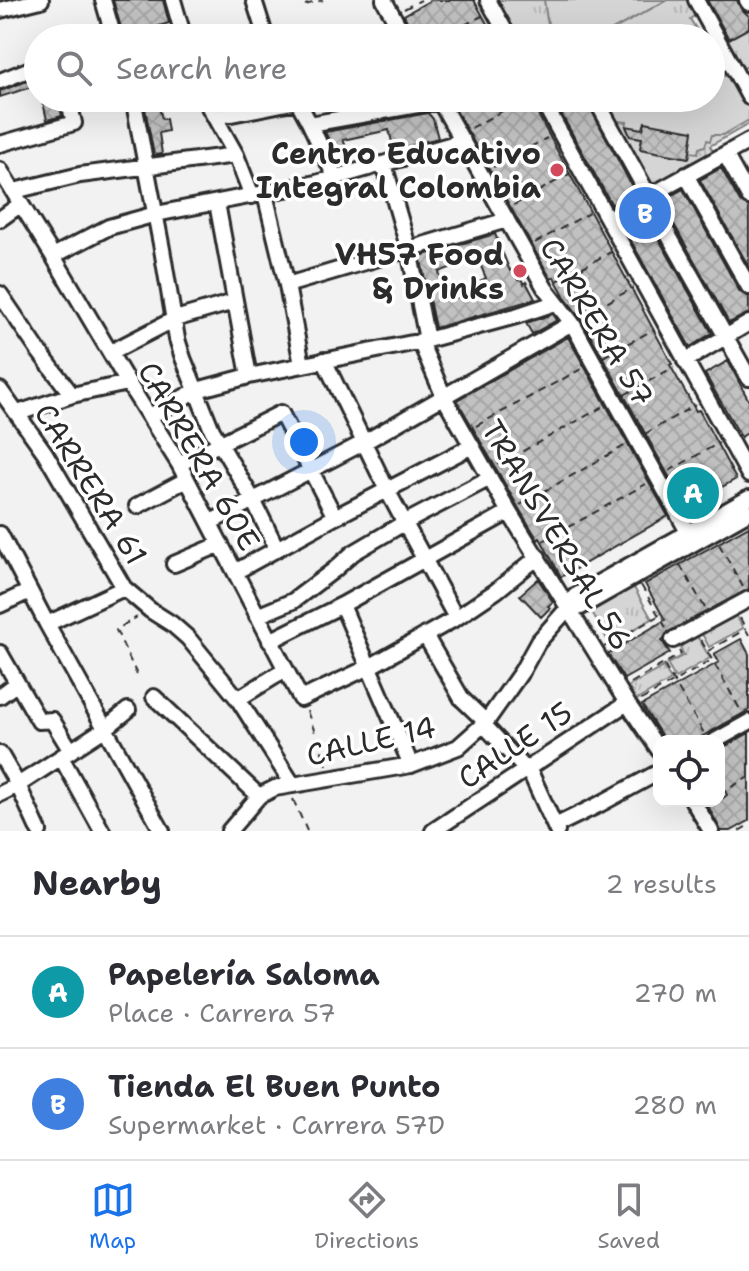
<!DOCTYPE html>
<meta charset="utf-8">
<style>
body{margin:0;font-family:"Shantell Sans",sans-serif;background:#f2f2f3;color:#2b2b33}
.controls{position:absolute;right:24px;bottom:24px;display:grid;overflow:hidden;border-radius:16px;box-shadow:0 8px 32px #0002}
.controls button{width:72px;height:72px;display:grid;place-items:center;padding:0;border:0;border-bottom:2px solid #e1e1e2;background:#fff;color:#2b2b33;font:40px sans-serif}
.you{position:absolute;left:304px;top:442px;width:28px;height:28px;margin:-20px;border:6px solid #fff;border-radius:50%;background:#1a73e8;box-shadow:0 0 0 12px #1a73e833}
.badge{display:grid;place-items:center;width:52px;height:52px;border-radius:50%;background:#1a73e8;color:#fff;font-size:26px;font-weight:700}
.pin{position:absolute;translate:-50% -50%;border:4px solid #fff;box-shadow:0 2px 8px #0006}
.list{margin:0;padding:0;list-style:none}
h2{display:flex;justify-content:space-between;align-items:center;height:104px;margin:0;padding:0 32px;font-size:34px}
h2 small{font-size:26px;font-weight:400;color:#7c7c81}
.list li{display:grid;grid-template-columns:52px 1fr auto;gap:24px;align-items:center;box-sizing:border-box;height:112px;padding:0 32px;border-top:2px solid #e1e1e2}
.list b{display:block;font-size:30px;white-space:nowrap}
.list p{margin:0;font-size:26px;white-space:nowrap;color:#7c7c81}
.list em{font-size:26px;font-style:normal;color:#7c7c81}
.icon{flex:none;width:44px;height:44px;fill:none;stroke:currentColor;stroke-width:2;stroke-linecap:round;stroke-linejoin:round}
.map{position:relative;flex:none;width:749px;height:831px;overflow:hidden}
.search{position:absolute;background:#fff;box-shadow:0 8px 32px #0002;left:24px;right:24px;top:24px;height:88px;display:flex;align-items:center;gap:20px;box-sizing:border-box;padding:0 28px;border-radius:44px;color:#7c7c81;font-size:30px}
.sheet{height:328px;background:#fff}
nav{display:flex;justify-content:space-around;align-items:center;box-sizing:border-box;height:112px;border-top:2px solid #e1e1e2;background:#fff;font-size:22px;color:#7c7c81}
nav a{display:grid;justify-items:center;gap:4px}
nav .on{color:#1a73e8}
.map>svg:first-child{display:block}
.park{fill:url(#park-tufts);stroke:#808080;stroke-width:2}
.pitch{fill:#d5d5d5;stroke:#808080;stroke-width:2}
.building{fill:url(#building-cross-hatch);stroke:#2b2b2b;stroke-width:2;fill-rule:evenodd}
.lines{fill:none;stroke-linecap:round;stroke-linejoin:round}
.minor-casing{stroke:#2b2b2b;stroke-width:20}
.path{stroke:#2b2b2b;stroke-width:2;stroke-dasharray:8 6;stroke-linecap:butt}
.minor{stroke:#fff;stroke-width:14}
.poi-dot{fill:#d1495b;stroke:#fff;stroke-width:3}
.labels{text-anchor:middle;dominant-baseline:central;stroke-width:7;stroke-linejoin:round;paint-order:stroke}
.poi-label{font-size:30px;font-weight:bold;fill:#2b2b2b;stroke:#fff;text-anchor:end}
.street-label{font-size:30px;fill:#2b2b2b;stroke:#fff}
</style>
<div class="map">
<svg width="749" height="831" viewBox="0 0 749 831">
<defs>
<pattern id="park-tufts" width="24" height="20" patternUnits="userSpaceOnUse" patternTransform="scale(2)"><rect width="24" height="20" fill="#d5d5d5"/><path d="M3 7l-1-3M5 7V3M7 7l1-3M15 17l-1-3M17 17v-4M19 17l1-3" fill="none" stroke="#b7b7b7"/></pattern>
<pattern id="building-cross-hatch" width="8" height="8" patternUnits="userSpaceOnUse" patternTransform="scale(2)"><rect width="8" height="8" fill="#c1c1c1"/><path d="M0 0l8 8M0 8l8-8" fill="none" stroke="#a6a6a6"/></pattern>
</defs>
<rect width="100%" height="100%" fill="#f2f2f2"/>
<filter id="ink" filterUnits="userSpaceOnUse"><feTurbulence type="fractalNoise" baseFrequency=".0125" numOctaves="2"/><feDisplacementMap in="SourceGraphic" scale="16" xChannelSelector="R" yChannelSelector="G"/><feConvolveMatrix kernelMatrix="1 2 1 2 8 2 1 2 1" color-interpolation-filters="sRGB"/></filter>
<g filter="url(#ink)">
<path class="park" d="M494,0H690L697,14L690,19L702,38H515Z
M749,28V65L739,71L723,42Z
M711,53L719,66L726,62L749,102V124L710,146L714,153L650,188L600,98H711Z
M633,586L652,619L609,643L591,610Z
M735,613L743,628L709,647L701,632Z
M694,631L710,658L675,678L667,664L684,655L676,641Z
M663,667L671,680L635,701L626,688Z"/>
<path class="pitch" d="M544,0H667L598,38H554L547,20Z
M711,73L734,77L749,105V120L723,135H712L710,141L707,140L705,146L699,148L698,153L690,152L689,158L640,149L642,138L630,136L626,127L627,122L616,121L604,98H711Z"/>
<path class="building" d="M113,0H163L169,23L143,31L145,38H124Z
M431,0H474L495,38H415L404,15Z
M707,0H737L741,9L749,16V28L729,39Z
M38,77V85L0,97V91Z
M42,98H58L62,116L47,120Z
M143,98H157L162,119H166L168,131L159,133L162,154L154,155Z
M449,98H529L672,364L670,365L696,411L699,410L736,479L686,507L581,318L566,299L554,277L551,279Z
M570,98H585L635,192L612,205L559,110L568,104Z
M428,113L433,119L438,138L394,150L389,130L343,140L353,162L341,166L325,132Z
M645,122L693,131L689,158L640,149L642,138L630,136L626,126L643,129Z
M721,168L740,202L749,207V267L700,180Z
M683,189L740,292L749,297V313L729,323L661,201Z
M643,211L712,333L690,347L621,223Z
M495,234L510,271L513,269L518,280L521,279L524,284L526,282L535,299L435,328L420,256ZM474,250L486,278L467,288L471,294L446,300L439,272L455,266L452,258Z
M553,314L557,320L532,334L526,323Z
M568,337L668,516L561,577L540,538L538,540L518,507L457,400Z
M728,361L749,401V432L741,437L705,374Z
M749,526V589L668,632L662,641L670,653L624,679L608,654L665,620L645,584Z
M538,579L553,602L548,606L550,608L541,617L520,595Z
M741,639L749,654V710L694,741H665L642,705L719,662L714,654Z
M749,733V821L731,831H721L708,806L719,801L727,795L719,780V750Z"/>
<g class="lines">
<defs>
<path id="minor" d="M103,0L114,38
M173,0L184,38
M254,0L266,38
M384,0L405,38
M488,0L509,38
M696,0L749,97
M747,0L749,3
M0,10L41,0
M355,38L399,28
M0,81L38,66
M133,98L162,249L177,339L183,358L212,430L253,500L277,549
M204,98L236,155L252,196
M296,98L310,124L335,177
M438,98L545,288L572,323L688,532
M541,98L749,475
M595,98L649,196
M545,106L560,98
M216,117L297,101
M310,124L440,101
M0,144L74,123L68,98
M725,154L749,197
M384,164L409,250L427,340
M0,170L53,256L128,383L179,464L301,699L369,667L456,618L496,591L538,557
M686,175L749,287
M14,191L80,175L236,155
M265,194L287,285L302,365
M647,197L749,378
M217,203L249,376
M0,219L21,204
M608,219L749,141
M53,256L109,227L156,214L316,183L463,141
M287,285L507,220
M0,294L38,350L72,395
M420,341L444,397L509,512L627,703L659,750
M111,352L175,319L234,302
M324,360L387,490L456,618
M685,361L749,323
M0,390L45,453L124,588L150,610L172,624L188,638L238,699L293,785
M18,413L72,395L128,383
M150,416L197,390L249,376L427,340L516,316L555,303
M179,464L281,413L335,517
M137,506L186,480
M211,522L363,443L572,323
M0,534L47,624L162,831
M174,564L221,544
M235,572L335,517L472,446
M0,605L30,591
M342,605L411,765
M569,607H581L749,512
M257,616L293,601L334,570L353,553L404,523L490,478
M47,624L124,588
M425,635L462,699L486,722
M673,640L749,599
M270,641L342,605L509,512
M0,653L39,721L52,720L71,751
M0,696L16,684
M154,697L259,796
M238,699L285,670
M484,725L532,776L557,831
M715,741L749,722
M0,754L18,785L39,831
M61,757L102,831
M0,794L18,785L106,728L128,710
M693,801L711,831
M555,826L600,804L659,772
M229,831L259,796L275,788L411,765L458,747L486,722L522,671L538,642L569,607L575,596L749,498
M433,831L627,703"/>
</defs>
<use href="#minor" class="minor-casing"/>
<path class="path" d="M305,5L323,0
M404,9L421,0
M439,38L482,16
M471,128L526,98
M493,167L547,138
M514,205L571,173
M535,243L589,213
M557,281L611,252
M583,316L633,288
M603,357L653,330
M624,395L674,367
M476,426L583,368
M645,434L695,405
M498,465L604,406
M669,471L719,443
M520,505L626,445
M543,541L646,484
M719,544L743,587
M680,565L705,608
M641,585L668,631
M740,618L749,635
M701,640L741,711
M604,647L658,616
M708,651L746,629
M664,665L705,735
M137,675L116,630L137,617
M631,683L681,654L679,651
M641,700L712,660
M307,711L327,765
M719,783L723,790
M719,794L749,777
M293,799L307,831
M739,831L749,825"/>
<use href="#minor" class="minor"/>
</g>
</g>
<g class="poi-dot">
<circle cx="557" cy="170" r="8"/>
<circle cx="520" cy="271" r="8"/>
</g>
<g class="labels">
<g class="poi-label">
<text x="541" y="153">Centro Educativo<tspan x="541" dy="34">Integral Colombia</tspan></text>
<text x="504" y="254">VH57 Food<tspan x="504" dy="34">&amp; Drinks</tspan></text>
</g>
<g class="street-label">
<text transform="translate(597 322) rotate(59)">CARRERA 57</text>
<text transform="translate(199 456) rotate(60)">CARRERA 60E</text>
<text transform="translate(91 484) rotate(58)">CARRERA 61</text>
<text transform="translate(557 535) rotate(59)">TRANSVERSAL 56</text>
<text transform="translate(371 741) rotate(-13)">CALLE 14</text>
<text transform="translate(515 745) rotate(-34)">CALLE 15</text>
</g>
</g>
</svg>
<div class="controls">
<button><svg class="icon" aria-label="locate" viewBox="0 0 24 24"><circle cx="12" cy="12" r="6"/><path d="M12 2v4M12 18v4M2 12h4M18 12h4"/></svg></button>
</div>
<div class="you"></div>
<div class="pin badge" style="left:693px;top:493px;background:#0f9aa8">A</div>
<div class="pin badge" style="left:645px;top:213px;background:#3f7fe0">B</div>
<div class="search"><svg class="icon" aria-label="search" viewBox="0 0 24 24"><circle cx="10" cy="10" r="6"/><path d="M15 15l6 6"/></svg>Search here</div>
</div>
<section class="sheet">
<h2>Nearby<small>2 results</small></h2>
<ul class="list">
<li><span class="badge" style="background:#0f9aa8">A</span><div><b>Papelería Saloma</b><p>Place · Carrera 57</p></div><em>270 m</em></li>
<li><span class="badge" style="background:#3f7fe0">B</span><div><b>Tienda El Buen Punto</b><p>Supermarket · Carrera 57D</p></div><em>280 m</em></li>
</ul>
</section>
<nav>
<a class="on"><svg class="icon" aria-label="map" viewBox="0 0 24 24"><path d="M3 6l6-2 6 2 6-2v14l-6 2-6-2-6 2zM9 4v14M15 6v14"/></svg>Map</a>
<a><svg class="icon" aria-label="directions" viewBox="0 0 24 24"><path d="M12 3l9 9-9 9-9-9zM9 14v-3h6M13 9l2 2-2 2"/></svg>Directions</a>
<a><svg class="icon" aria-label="saved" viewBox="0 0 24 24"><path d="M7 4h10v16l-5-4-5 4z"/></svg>Saved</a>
</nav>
